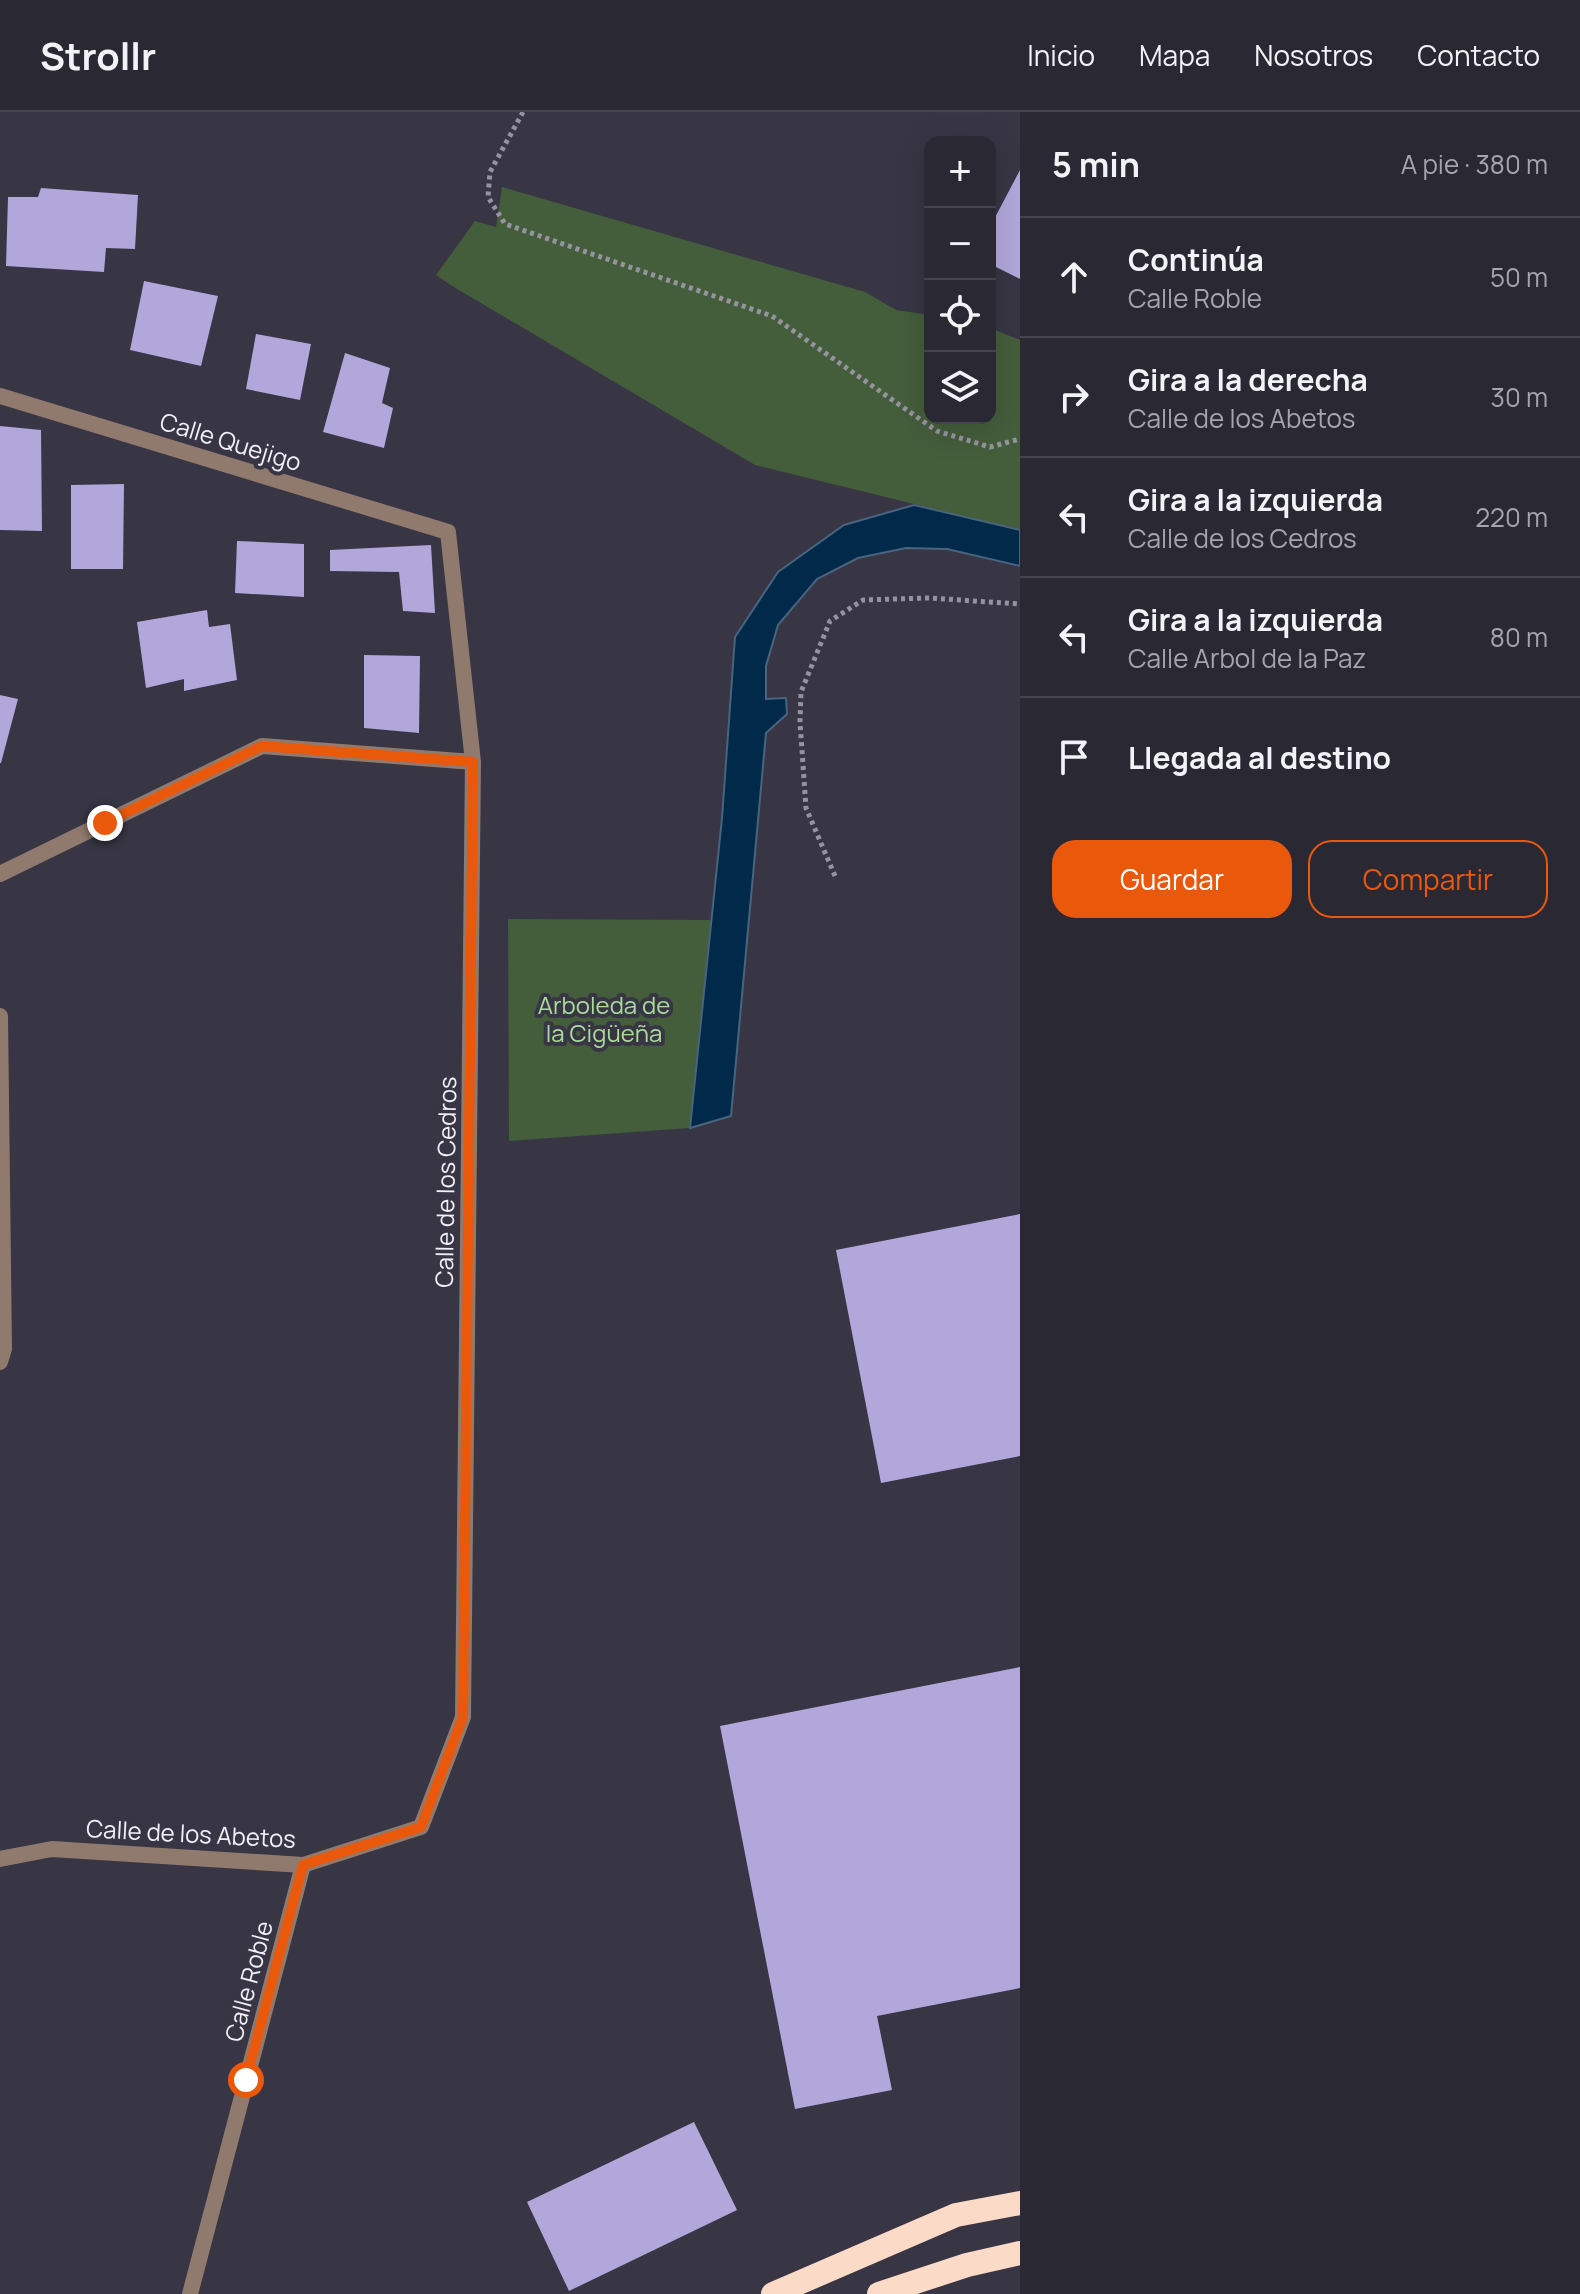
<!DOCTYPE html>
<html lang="es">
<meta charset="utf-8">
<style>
body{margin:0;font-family:Manrope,sans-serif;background:#32303b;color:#f1f3f6}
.controls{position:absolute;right:24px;top:24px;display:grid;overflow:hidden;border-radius:16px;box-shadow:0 8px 32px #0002}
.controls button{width:72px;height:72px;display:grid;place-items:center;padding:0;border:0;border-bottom:2px solid #46444e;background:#2a2833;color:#f1f3f6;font:40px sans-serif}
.stop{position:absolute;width:24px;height:24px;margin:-18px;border:6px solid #ea580c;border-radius:50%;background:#fff}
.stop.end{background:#ea580c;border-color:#fff;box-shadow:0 2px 8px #0008}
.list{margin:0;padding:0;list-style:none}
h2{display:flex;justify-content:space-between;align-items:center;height:104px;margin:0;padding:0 32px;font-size:34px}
h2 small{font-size:26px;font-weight:400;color:#a5a6ac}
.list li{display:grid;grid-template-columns:52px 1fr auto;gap:24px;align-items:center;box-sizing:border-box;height:120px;padding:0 32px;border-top:2px solid #46444e}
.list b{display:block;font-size:30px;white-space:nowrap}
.list p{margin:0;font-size:26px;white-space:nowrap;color:#a5a6ac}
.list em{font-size:26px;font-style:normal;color:#a5a6ac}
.actions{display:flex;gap:16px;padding:24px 32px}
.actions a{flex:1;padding:18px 0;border:2px solid #ea580c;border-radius:24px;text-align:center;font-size:28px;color:#ea580c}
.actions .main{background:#ea580c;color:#fff}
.icon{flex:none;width:44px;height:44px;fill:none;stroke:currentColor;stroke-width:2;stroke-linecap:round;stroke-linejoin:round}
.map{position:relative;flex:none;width:1020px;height:2182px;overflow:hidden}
header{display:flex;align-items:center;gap:48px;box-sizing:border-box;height:112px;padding:0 40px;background:#2a2833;border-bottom:2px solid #46444e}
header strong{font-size:38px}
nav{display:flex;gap:44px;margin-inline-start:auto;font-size:28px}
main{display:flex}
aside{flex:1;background:#2a2833}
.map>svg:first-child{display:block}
.green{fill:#445d3b}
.water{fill:#00294a;stroke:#48647e;stroke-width:2}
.building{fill:#b1a7db}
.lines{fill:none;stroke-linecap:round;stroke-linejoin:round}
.path{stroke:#9693a0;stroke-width:5;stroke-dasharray:4 4;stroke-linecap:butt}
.street{stroke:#907a6d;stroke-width:16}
.highway{stroke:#fcdac8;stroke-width:24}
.route{stroke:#ea580c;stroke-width:10}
.labels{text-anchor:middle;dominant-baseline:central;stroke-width:8;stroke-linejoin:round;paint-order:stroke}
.street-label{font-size:24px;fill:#f1eff9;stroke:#383544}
.park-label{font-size:24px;fill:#a9dc99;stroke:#383544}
</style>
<header>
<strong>Strollr</strong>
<nav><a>Inicio</a><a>Mapa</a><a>Nosotros</a><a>Contacto</a></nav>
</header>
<main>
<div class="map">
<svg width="1020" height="2182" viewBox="0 0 1020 2182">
<rect width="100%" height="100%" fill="#383544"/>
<path class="green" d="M502,75L865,180L896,198L930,203V306H990V216L1020,228V418L755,353L452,174L436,163L475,109L496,115Z
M508,807L711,808L690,1016L509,1029Z"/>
<path class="water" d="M914,393L1020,418V454L947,437L906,436L858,446L817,467L778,513L766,554V587L786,586L787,602L766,621L731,1004L690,1016L722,706L735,525L778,460L844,413Z"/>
<path class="building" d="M1020,58V167L990,152V115Z
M41,76L138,83L135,137L106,136L104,160L6,154L8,85H38Z
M144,169L218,184L201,254L130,238Z
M256,222L311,232L300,288L246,277Z
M345,241L390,256L382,291L393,296L384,336L323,320Z
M0,314L41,318L42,419L0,418Z
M124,372L123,457H71V373Z
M237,429L304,432V485L235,481Z
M431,433L435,501L403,499L399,460L330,459V438Z
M207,498L209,515L230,512L237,568L184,579V567L146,576L137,510Z
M364,543L420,544L419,621L364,616Z
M0,583L18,587L1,651H0Z
M1020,1102V1344L881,1371L836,1138Z
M1020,1555V1876L877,1904L892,1978L795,1997L720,1614Z
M694,2010L737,2098L569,2179L527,2090Z"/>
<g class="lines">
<path class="path" d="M523,0L490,60L488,85L505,112L772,204L937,319L990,335L1020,327
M835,764L806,696L800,610L801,580L830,509L863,488L929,486L1020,492"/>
<path class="street" d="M0,284L448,420L473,650L463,1605L421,1715L303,1753L52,1737L0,1747
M0,762L262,634L473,650
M0,904L4,1237L0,1250
M190,2182L303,1753"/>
<path class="highway" d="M773,2182L956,2103L1020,2091
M879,2182L967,2153L1020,2141"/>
</g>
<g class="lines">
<path class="route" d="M105,711L262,634L473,650L463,1605L421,1715L303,1753L246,1968"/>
</g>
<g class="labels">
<g class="street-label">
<text transform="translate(231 329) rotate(17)">Calle Quejigo</text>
<text transform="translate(445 1070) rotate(-89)">Calle de los Cedros</text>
<text transform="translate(191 1721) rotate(3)">Calle de los Abetos</text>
<text transform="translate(248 1869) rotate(-75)">Calle Roble</text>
</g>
<g class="park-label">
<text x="604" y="892">Arboleda de<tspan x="604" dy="28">la Cigüeña</tspan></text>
</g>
</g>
</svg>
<div class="controls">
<button>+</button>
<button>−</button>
<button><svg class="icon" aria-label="locate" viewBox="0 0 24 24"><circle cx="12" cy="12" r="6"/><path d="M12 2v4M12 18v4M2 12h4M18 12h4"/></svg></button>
<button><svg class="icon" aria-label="layers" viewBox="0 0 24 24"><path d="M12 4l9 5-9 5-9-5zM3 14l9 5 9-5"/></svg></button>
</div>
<div class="stop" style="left:246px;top:1968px"></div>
<div class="stop end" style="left:105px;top:711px"></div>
</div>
<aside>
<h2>5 min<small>A pie · 380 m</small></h2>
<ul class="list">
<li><svg class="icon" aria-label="ahead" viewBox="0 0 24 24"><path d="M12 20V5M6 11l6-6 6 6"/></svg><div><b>Continúa</b><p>Calle Roble</p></div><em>50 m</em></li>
<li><svg class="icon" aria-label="right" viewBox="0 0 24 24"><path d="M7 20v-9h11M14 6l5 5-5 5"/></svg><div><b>Gira a la derecha</b><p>Calle de los Abetos</p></div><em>30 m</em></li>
<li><svg class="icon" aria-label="left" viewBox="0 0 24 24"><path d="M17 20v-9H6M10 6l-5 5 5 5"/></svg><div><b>Gira a la izquierda</b><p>Calle de los Cedros</p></div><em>220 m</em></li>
<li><svg class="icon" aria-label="left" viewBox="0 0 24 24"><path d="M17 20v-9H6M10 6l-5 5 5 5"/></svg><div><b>Gira a la izquierda</b><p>Calle Arbol de la Paz</p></div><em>80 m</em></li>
<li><svg class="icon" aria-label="arrive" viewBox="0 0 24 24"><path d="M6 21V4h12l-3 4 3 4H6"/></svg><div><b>Llegada al destino</b></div></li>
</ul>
<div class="actions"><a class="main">Guardar</a><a>Compartir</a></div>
</aside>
</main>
